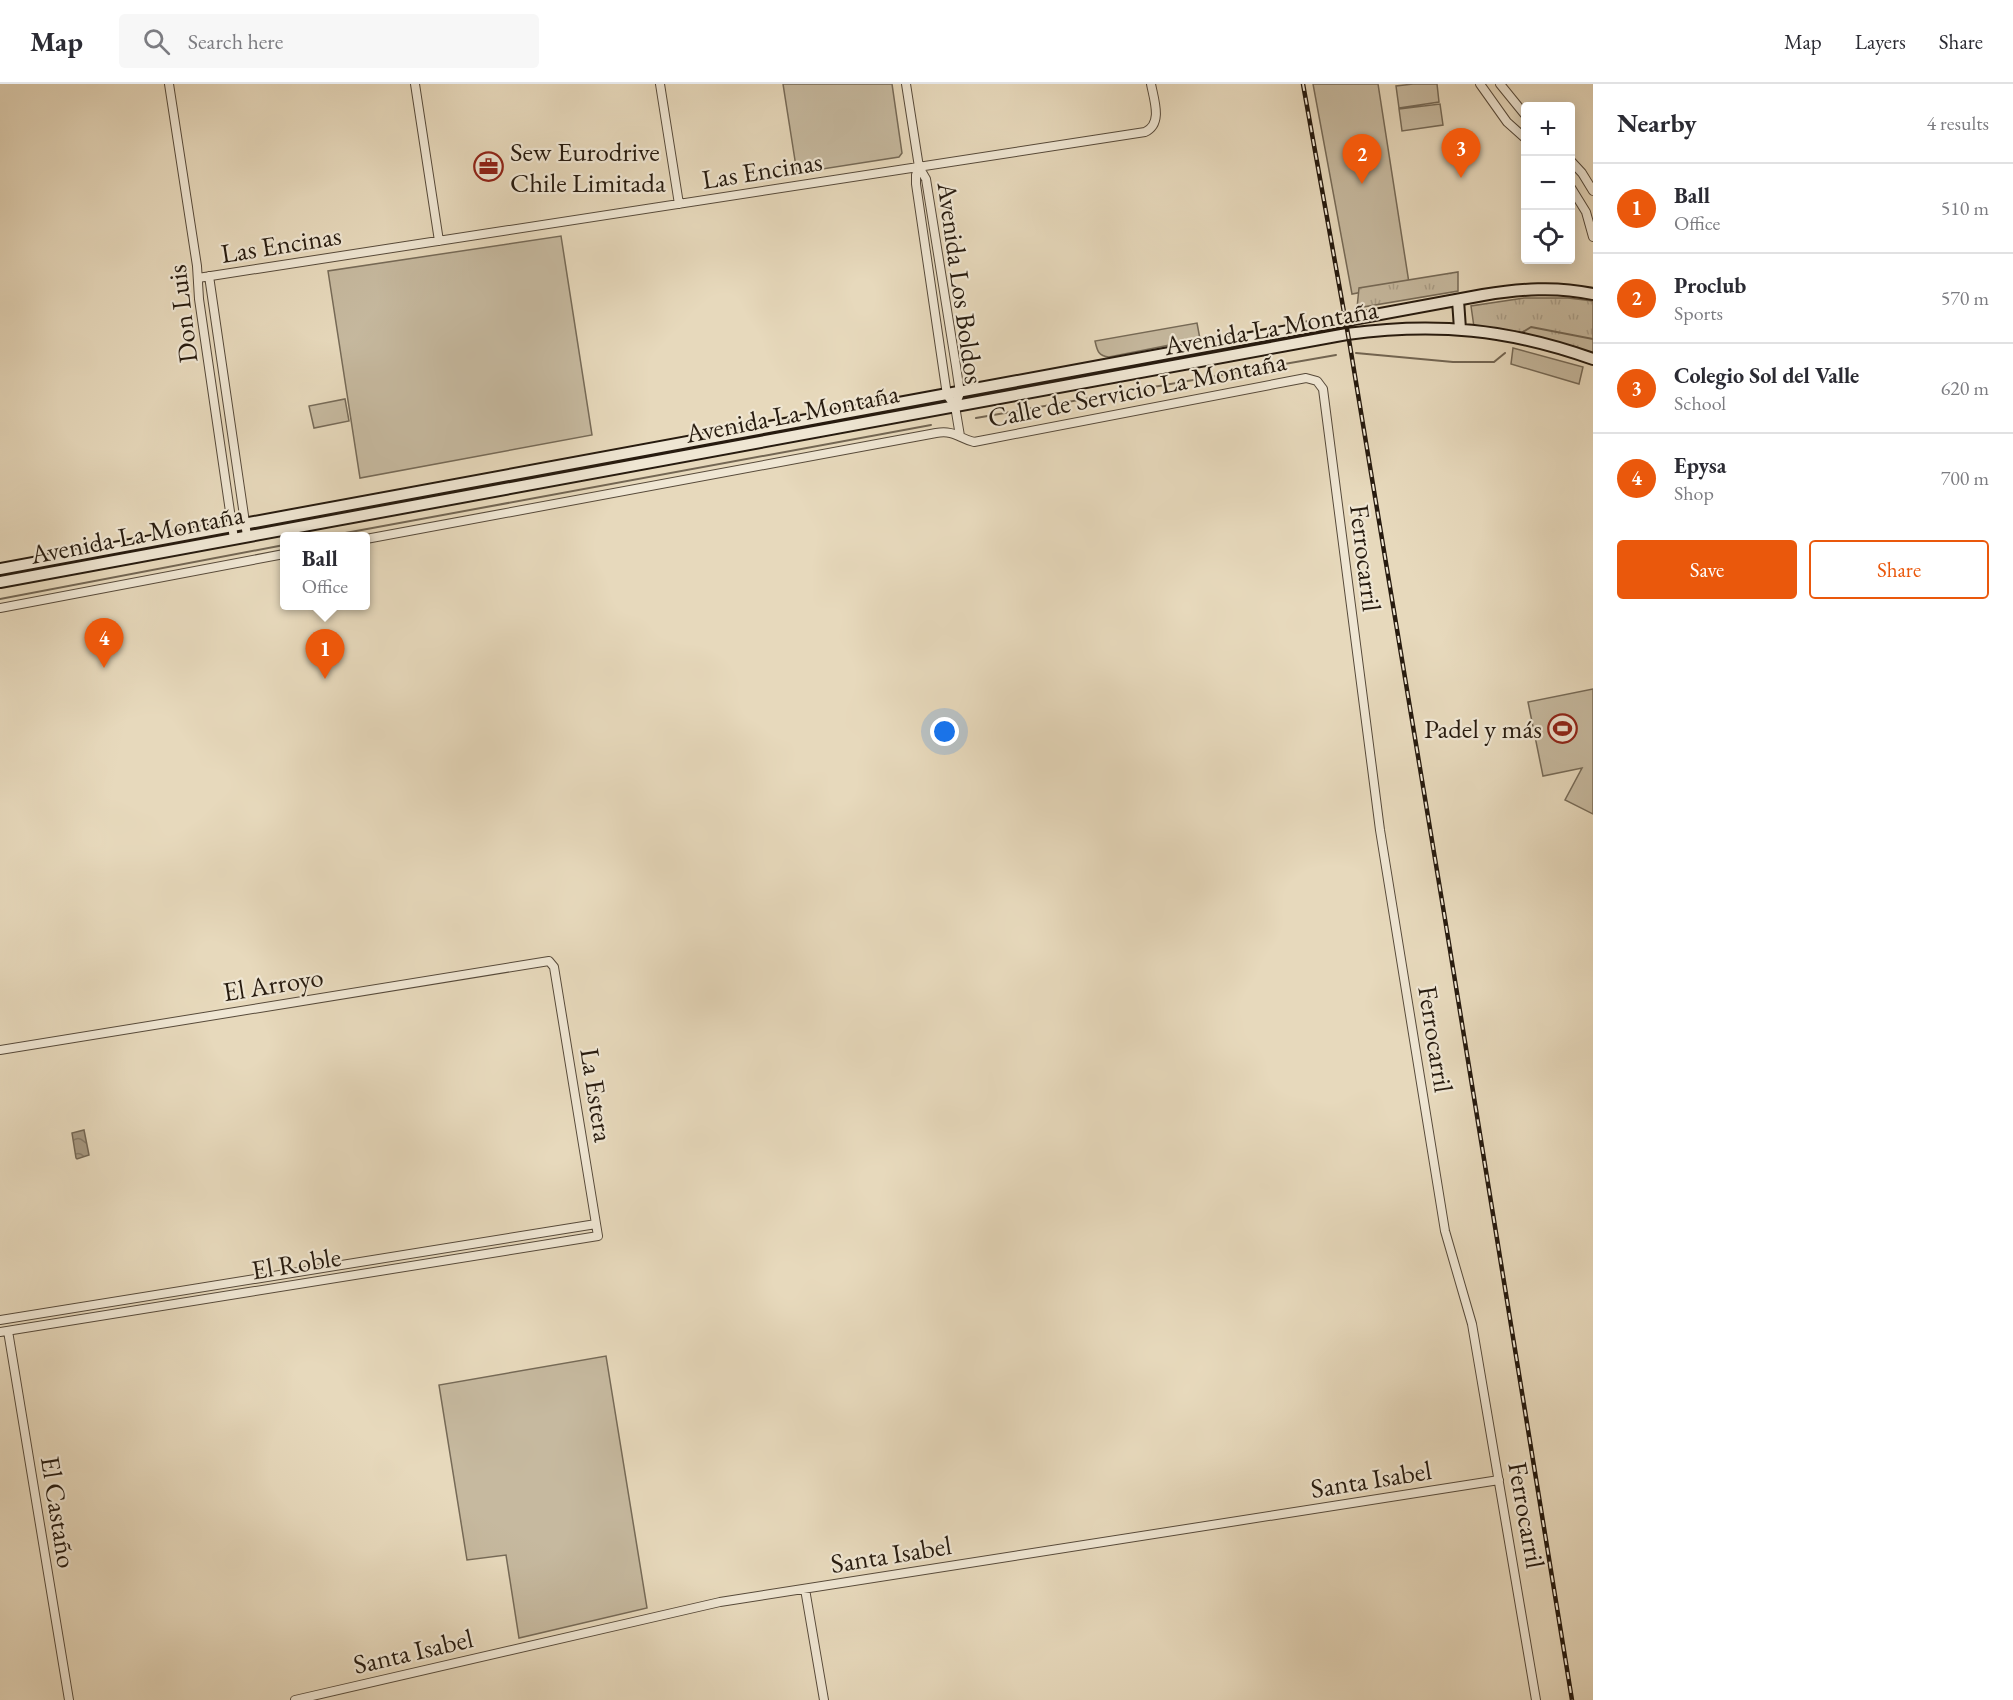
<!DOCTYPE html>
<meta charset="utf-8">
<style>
body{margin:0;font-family:"EB Garamond",serif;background:#f7f7f7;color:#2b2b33}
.controls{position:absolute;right:18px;top:18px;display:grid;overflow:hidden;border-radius:6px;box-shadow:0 3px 15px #0003}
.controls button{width:54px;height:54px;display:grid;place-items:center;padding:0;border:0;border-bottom:2px solid #e1e1e2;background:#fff;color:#2b2b33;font:30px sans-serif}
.you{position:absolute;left:945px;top:648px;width:21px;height:21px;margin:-15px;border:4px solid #fff;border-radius:50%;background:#1a73e8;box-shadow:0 0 0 9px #1a73e833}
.badge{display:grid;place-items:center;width:39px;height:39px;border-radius:50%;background:#ea580c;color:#fff;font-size:20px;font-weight:700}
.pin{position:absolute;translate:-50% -50px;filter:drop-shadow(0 2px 3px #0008)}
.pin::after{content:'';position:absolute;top:32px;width:21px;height:18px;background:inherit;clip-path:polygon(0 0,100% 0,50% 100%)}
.popup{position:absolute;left:280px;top:448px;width:90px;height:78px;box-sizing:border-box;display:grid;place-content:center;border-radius:6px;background:#fff;filter:drop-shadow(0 2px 4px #0005);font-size:20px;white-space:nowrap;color:#7c7c81}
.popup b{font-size:22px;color:#2b2b33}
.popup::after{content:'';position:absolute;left:50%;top:100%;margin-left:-12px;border:12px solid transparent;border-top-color:#fff}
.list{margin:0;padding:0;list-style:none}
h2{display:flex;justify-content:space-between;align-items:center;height:78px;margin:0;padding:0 24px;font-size:26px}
h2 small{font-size:20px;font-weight:400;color:#7c7c81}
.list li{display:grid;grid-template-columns:39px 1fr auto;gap:18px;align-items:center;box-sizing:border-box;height:90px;padding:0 24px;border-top:2px solid #e1e1e2}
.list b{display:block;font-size:22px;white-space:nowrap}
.list p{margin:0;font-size:20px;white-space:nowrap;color:#7c7c81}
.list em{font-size:20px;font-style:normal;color:#7c7c81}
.actions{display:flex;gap:12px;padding:18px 24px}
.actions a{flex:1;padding:14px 0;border:2px solid #ea580c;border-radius:6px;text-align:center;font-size:21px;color:#ea580c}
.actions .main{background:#ea580c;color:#fff}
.icon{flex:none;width:33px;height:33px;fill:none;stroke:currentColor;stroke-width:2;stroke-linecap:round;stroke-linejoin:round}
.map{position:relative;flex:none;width:1593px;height:1616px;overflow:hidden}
header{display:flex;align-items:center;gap:36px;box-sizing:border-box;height:84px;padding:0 30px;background:#fff;border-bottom:2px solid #e1e1e2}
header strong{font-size:28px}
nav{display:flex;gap:33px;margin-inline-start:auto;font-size:21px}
.search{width:420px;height:54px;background:#f7f7f7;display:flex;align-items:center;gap:15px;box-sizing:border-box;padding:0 21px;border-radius:6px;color:#7c7c81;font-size:22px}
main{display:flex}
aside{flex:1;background:#fff}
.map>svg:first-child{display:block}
.grass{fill:#c6b99f;stroke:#766a57;stroke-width:1.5}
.park{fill:url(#park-tufts);stroke:#766a57;stroke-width:1.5}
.water{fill:url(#water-waves);stroke:#736653;stroke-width:1.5}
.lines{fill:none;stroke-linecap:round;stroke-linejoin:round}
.stream{stroke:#736653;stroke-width:2}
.street-casing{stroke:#574a3a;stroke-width:10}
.secondary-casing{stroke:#271b0f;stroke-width:14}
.street{stroke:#efe6d3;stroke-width:8}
.secondary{stroke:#efe6d3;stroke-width:10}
.rail-casing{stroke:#271b0f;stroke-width:4.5}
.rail{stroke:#efe6d3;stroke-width:2;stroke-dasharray:7;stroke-linecap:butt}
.labels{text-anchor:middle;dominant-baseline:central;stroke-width:4.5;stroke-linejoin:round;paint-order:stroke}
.poi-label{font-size:27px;fill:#271b0f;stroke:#efe6d3;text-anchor:start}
.street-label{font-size:27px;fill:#271b0f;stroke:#efe6d3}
</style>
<header>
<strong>Map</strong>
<div class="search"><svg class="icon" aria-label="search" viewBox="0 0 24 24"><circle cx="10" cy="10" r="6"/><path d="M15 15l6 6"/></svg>Search here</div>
<nav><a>Map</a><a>Layers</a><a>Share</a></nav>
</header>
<main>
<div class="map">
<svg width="1593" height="1616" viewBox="0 0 1593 1616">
<defs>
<pattern id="park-tufts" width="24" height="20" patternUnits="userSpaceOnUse" patternTransform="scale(1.5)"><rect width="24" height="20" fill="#c6b99f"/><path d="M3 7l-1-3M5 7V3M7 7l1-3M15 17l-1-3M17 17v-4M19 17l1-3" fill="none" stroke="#aa9e88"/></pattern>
<pattern id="water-waves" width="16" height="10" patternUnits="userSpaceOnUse" patternTransform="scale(1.5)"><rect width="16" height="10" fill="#a69881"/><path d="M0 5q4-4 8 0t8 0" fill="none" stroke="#877b68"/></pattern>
</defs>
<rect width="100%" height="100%" fill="#e7d9bc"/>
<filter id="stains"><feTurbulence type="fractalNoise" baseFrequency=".00333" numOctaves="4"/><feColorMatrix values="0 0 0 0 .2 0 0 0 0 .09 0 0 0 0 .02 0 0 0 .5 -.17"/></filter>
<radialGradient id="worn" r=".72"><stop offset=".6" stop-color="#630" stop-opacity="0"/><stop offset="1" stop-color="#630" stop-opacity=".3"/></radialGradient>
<path class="grass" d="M783,0H892L902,69L899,73L797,89Z
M1313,0H1378L1409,199L1352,210Z
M1413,0H1437L1439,18L1399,24L1396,2Z
M1440,20L1443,41L1402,47L1399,25Z
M561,152L592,351L360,394L328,187Z
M1197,239L1200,255L1109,273C1098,272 1097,266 1095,257Z
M1513,264L1583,283L1579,300L1511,280Z
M345,315L349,337L314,344L309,322Z
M1593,605V730L1565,716L1582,684L1543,692L1528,618Z
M606,1272L647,1524L519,1554L506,1471L467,1476L439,1301Z"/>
<path class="park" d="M1458,188V207L1357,224L1359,204Z
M1524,214H1568L1593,217V274L1474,243L1471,222Z"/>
<path class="water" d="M84,1046L89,1071L77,1075L76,1074L72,1049Z"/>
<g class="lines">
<path class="stream" d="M1518,251L1531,243L1593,255
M1356,269L1453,278H1494L1505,269
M976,334L1336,271
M329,452L931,341
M0,515L284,461"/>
<defs>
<path id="street" d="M169,0L197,182L199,215L234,455
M415,0L439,157
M660,0L679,120
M906,0L919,83L926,95L956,282L960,309L955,322
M1480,0L1507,38L1526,55
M1500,0L1526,32
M1570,76L1582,89L1593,107
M919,83L916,91V100L947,311L955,322L960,352
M1570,102L1586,128L1593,153
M209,192L247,452
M198,194L1145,48C1163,40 1154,16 1151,0
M366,455L936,349C955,346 958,354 974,358L1306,294L1317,297L1323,305L1380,746L1445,1147L1472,1240L1536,1616
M0,524L284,470
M0,966L549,877L554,883L598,1152L0,1248
M0,1236L596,1140
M8,1247L69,1616
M805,1505L824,1616
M295,1616L720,1518L1499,1396"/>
<path id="secondary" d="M1458,216L1460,245
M0,485L1483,211C1520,205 1556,202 1593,210
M0,498L1347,250C1436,238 1509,245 1593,275"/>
</defs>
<use href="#street" class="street-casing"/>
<use href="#secondary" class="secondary-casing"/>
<use href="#street" class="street"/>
<use href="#secondary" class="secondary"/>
<defs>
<path id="rail" d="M1303,0L1349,256L1444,829L1572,1616"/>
</defs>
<use href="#rail" class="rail-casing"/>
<use href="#rail" class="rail"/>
</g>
<defs>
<symbol id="office-ring" viewBox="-11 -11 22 22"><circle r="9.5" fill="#efe6d3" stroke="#8f2418" stroke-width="1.5"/><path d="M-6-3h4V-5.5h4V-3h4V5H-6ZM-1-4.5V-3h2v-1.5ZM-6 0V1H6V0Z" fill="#8f2418"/></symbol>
<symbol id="stadium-ring" viewBox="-11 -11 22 22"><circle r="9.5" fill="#efe6d3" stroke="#8f2418" stroke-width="1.5"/><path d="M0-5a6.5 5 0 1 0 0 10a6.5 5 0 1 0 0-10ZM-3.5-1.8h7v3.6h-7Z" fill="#8f2418"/></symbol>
</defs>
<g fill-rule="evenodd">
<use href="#office-ring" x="472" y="66" width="33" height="33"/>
<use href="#stadium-ring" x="1546" y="628" width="33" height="33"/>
</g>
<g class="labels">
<g class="poi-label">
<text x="510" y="67">Sew Eurodrive<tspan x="510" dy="31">Chile Limitada</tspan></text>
<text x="1542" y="644" text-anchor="end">Padel y más</text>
</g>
<g class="street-label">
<text transform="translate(762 86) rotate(-9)">Las Encinas</text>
<text transform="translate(281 160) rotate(-9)">Las Encinas</text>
<text transform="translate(961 199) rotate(82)">Avenida Los Boldos</text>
<text transform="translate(182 230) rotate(-97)">Don Luis</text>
<text transform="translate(1271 243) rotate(-10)">Avenida La Montaña</text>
<text transform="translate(1137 305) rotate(-11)">Calle de Servicio La Montaña</text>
<text transform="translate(792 329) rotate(-11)">Avenida La Montaña</text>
<text transform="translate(137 450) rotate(-11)">Avenida La Montaña</text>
<text transform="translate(1366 474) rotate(83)">Ferrocarril</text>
<text transform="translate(273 900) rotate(-9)">El Arroyo</text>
<text transform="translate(1436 955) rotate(81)">Ferrocarril</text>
<text transform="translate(597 1011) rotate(81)">La Estera</text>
<text transform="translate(296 1179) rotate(-9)">El Roble</text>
<text transform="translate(1371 1395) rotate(-9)">Santa Isabel</text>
<text transform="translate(59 1428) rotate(81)">El Castaño</text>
<text transform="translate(1527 1431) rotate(80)">Ferrocarril</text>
<text transform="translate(891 1470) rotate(-9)">Santa Isabel</text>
<text transform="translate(413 1567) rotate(-13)">Santa Isabel</text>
</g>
</g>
<rect width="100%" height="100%" filter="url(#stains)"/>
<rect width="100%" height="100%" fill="url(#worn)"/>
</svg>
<div class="controls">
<button>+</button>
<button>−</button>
<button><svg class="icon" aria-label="locate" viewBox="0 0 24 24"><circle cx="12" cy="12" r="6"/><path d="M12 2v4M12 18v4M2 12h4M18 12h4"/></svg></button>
</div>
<div class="you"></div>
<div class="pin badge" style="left:325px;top:595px">1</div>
<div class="popup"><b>Ball</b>Office</div>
<div class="pin badge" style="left:1362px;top:100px">2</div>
<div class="pin badge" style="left:1461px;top:94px">3</div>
<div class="pin badge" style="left:104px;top:584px">4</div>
</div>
<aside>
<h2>Nearby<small>4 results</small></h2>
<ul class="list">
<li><span class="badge">1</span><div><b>Ball</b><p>Office</p></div><em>510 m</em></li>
<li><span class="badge">2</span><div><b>Proclub</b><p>Sports</p></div><em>570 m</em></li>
<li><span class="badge">3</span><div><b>Colegio Sol del Valle</b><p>School</p></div><em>620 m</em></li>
<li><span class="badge">4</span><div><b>Epysa</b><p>Shop</p></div><em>700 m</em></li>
</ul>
<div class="actions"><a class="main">Save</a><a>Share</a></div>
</aside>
</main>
